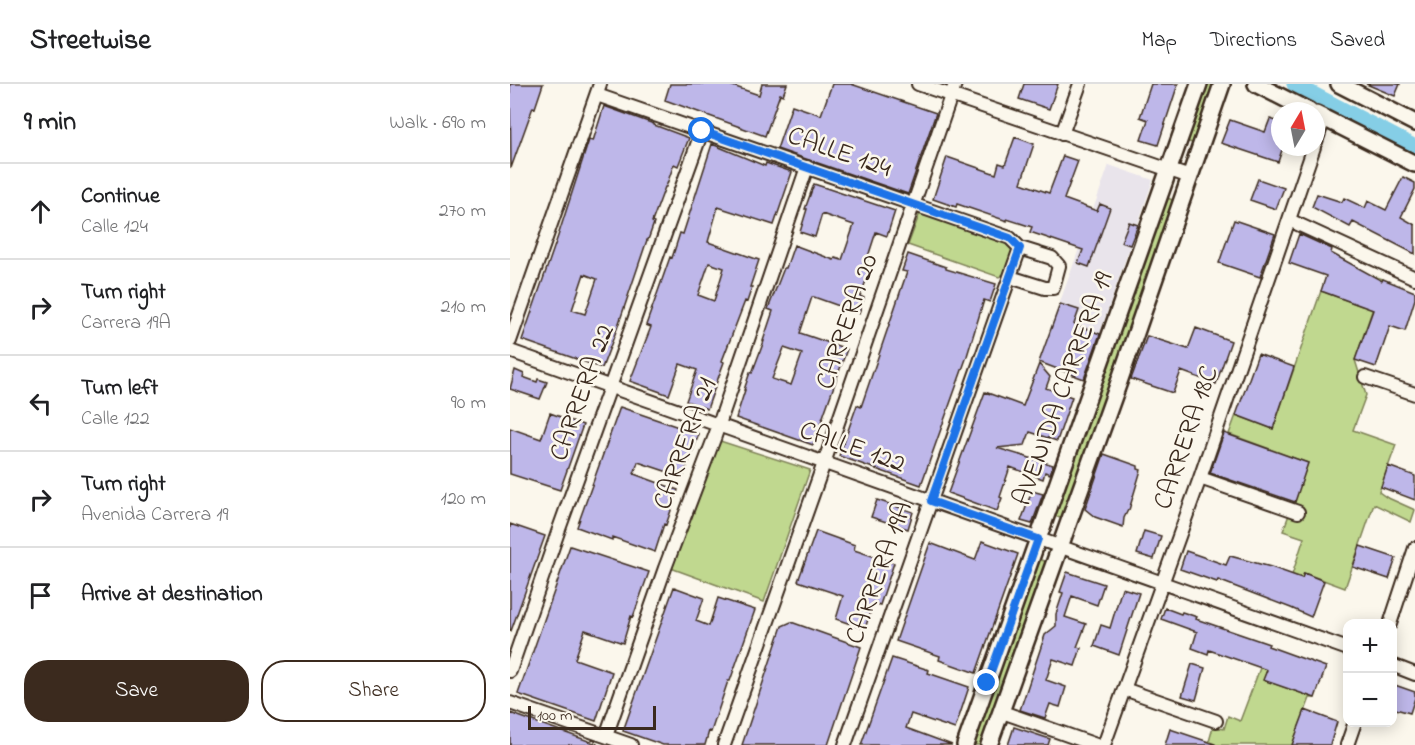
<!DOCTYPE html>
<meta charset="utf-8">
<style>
body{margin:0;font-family:"Indie Flower",sans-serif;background:#f2f2f2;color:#202124}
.controls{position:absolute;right:18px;bottom:18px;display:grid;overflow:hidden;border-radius:12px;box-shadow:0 3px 15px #0003}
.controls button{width:54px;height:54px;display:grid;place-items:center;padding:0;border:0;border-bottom:2px solid #e0e0e0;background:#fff;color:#202124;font:30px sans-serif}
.compass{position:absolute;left:761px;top:18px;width:54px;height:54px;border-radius:50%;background:#fff;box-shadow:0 3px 15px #0003;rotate:10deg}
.scale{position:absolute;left:18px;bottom:15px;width:128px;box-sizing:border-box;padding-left:6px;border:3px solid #3b2a1e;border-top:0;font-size:16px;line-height:21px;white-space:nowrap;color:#3b2a1e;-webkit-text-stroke:4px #fbf7ec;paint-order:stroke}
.stop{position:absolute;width:18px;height:18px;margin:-14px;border:4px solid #1a73e8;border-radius:50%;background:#fff}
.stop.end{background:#1a73e8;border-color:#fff;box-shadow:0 2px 6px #0008}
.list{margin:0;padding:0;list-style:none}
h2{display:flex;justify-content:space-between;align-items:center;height:78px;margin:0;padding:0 24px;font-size:26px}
h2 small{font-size:20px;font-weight:400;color:#757577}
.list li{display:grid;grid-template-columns:39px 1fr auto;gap:18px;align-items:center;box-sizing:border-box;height:96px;padding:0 24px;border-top:2px solid #e0e0e0}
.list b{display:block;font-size:22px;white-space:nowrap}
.list p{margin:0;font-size:20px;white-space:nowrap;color:#757577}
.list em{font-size:20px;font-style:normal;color:#757577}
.actions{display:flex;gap:12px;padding:18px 24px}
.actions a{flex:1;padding:14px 0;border:2px solid #3b2a1e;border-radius:24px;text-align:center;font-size:21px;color:#3b2a1e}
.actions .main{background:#3b2a1e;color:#fff}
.icon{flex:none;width:33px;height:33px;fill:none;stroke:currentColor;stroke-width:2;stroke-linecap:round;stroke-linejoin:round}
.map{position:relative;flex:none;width:905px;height:661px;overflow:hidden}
header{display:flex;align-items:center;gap:36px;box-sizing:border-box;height:84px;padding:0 30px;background:#fff;border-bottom:2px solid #e0e0e0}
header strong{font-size:28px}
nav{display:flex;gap:33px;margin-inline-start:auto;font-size:21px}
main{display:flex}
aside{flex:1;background:#fff}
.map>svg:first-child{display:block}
.built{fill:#e9e4eb}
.green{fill:#c0d88f;stroke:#7e8156;stroke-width:1.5}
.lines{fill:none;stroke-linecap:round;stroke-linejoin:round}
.river{stroke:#85cee6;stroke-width:15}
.building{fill:#beb7e9;stroke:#3b2a1e;stroke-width:1.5;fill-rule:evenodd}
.minor-casing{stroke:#3b2a1e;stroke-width:16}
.major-casing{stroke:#3b2a1e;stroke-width:20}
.minor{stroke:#fbf7ec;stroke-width:12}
.major{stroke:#fbf7ec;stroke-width:15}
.route{stroke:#1a73e8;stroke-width:8}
.labels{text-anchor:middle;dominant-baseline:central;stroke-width:5;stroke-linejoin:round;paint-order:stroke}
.street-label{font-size:27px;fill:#3b2a1e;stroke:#fbf7ec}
</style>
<header>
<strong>Streetwise</strong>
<nav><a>Map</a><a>Directions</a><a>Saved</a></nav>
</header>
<main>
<aside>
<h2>9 min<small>Walk · 690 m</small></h2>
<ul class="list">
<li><svg class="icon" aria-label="ahead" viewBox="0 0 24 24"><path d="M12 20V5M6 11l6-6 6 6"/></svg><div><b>Continue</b><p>Calle 124</p></div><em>270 m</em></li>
<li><svg class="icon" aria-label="right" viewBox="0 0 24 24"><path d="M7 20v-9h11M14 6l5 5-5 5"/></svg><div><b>Turn right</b><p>Carrera 19A</p></div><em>210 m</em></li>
<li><svg class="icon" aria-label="left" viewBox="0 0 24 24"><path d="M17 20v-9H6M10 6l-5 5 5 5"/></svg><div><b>Turn left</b><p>Calle 122</p></div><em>90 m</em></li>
<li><svg class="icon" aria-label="right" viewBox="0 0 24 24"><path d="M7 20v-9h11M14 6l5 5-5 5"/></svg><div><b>Turn right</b><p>Avenida Carrera 19</p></div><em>120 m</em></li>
<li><svg class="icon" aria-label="arrive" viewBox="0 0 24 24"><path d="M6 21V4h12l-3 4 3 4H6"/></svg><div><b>Arrive at destination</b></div></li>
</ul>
<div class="actions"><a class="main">Save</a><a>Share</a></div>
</aside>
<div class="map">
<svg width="905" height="661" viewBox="0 0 905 661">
<rect width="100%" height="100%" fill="#fbf7ec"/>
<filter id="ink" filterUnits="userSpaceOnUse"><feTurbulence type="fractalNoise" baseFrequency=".0167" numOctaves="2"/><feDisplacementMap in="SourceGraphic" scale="12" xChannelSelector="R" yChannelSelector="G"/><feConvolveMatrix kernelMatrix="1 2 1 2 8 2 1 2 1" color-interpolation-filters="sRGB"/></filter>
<g filter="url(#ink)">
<path class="built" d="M599,81L643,96L586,260L541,243Z"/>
<path class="green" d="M695,0H706L685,60L676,57Z
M655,113L665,117L553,435L542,431Z
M411,126L507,162L496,188L489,193L398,161Z
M863,192L873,195L845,276L856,311L843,346L886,361L869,408L876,413L905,426L901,438L864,420L835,504L794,489L787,507L782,491L794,454L773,447L798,379L719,350L726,331L763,345L811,207L852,222Z
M207,356L300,386L254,518L158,483Z
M527,475L538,478L474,661H462Z
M753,576L759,579L754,596L805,614H800L782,661H698L703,643L714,645L718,632L730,637Z"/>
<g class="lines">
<path class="river" d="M784,0L905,63"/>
</g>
<path class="building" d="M0,0H33L25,24L23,23L1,84Z
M160,0H217L249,11L252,0H277L273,11L270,10L255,52L155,16Z
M322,0H341L426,29L398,110L267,65L282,21L311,31Z
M514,0H548L539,25L509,15Z
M641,0H668L648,61L631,56L638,36L630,33Z
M856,0H890L885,12Z
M94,22L144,40V41L179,54L168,82L164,80L156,103H155L142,138L144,139L138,156H137L108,242L92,284L12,256L48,152L79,56L83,57ZM74,190L87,195L75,230L62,226Z
M760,35L770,38V63H773L768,78L711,59L720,36L755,48Z
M505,53L524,60L511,99L539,109L553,72L568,77L554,115L587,127L590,120L600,124L579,183L568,179L573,166L520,148L522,143L497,135V137L447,120L446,123L423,115L437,73L486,90L489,79L495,81Z
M202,60L255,82L256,79L282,88L264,141L208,123L198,158L249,176L240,203H242L237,218L235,217L212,277L214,278L197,325L176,317L187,286L170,280L159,311L120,297L141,243L136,241L145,216L160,173L162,174L170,149L173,150ZM199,179L214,184L204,217L188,211Z
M893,93L905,99V105L891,133L905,141V170L843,138L840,143L802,123L807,110L832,118L834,114L855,124L858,117L876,126Z
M748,95L774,104L766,125L740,116Z
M304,100L385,127L377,152L366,148L354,185L360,187L350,212L354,214L349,229L304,213H302L290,249L337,265L303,361L226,334L235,306H234L240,288L242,289L254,257H253L263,227L258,225L274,184H276L284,161L324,176L325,174L332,176L344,141L312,130L305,153L290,148L297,125H295ZM274,264L292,270L281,301L262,295Z
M724,136L765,150L750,193L709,179Z
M619,138L628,141L620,161L611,158Z
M789,150L822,165L821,169L872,197L873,195L905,208V215L895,247L880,242L866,283L845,276L863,226L811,207L816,192L779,179Z
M398,170L436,183V185L486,200L480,218L474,216L457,272L411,401L329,372L347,321L351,323L397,188L392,187Z
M550,220L569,226L564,240L590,250L574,295L529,278Z
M686,244L721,257L706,300L671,287L663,309L621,295L637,252L678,265Z
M748,270L784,283L763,345L726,331Z
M529,280L540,293L536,304L562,313L547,357L520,348L515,361L487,364L543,381L540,390L535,388L533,395L500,383L490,413L492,414L487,427L438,409L475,308L513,322Z
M5,286L14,290L13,293L27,298L28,295L37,298L30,315L0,305Z
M110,323L189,350L173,393L128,378L124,390L168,406L156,441L154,440L145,468L102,453V456L67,443Z
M40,329L73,341L50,406L0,390V344L31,355Z
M714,349L798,379L785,418L700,389Z
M594,370L628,382V385L631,386L619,426H618L614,434L613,443L585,433L575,425Z
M878,382L905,392V416L871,403Z
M522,407L533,410L522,440L511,437Z
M367,416L403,428L398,445L361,433Z
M0,440L35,452L1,547H0Z
M306,447L345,461L344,466L384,479L370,521L363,519L355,545L326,535L333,512L288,497Z
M634,447L651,452L644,475L627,470Z
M472,457L508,470L466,589L429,576L430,572L386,557L420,459L465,476Z
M60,462L139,488L123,533L121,532L113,559L75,546L65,575L102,588L86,637L8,610Z
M850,462L886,474L879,495L843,483Z
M676,467L716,481L720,472L761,483L792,494L794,489L814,497L801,533L781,524L708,496L707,498L670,485Z
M557,488L594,500L587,521L562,512L555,533L576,540L567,563L571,564L565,582L543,575L536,596L556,603L550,623L540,620L535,634L510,626L535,551L546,542V530L553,509L550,508Z
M164,503L194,514L186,537L199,542L208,514L245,526L220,597H218L201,648L199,647L195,661H153L113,647Z
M612,504L629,509L609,571L584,562L591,541L600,544Z
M655,524L671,530L672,528L687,533L686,535L759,560L758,562L816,583L805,614L753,596L757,586L699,566L698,570L682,564L687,548L651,535Z
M281,538L351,563L318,661H232L272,542Z
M382,574L419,586L418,589L459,603L445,645L401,630L396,644L442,661H351Z
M682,580L695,584L686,616L672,612Z
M882,600L905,608V614L900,629L882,624Z
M795,626L827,638L820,661H782Z
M0,629L87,660V661H0Z
M504,643L540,655L538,661H498Z
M660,645L705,660V661H655Z"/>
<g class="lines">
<defs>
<path id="minor" d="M408,0L680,93
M87,11L500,154L510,164L542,174L549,182L543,204H535L500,193
M552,50L570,0
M806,58L814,34
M779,136L905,194
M0,257L90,0
M0,267L838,565
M855,293L905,310
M690,394L788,428
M880,540L905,464
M882,581L905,590
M0,587L49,445L192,47
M614,605L706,637
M0,619L121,661
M498,630L586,661
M96,652L155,484L205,352L297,83
M214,661L314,379L445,0
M335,661L510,164
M594,661L690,394L804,63
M837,661L845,638"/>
<path id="major" d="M746,0L799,27
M829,0L905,39
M806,30L905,80
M455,661L689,0
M479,661L609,298L712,0"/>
</defs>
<use href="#minor" class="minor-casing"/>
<use href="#major" class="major-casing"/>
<use href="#minor" class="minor"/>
<use href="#major" class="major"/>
</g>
</g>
<g class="lines" filter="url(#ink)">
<path class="route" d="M192,47L500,154L510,164L421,417L528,455L477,599"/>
</g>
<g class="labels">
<g class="street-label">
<text transform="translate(329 69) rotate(19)">CALLE 124</text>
<text transform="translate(338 238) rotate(-71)">CARRERA 20</text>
<text transform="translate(554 305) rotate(-70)">AVENIDA CARRERA 19</text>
<text transform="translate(73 309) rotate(-70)">CARRERA 22</text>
<text transform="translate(677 354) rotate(-71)">CARRERA 18C</text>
<text transform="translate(176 360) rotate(-70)">CARRERA 21</text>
<text transform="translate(342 364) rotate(19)">CALLE 122</text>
<text transform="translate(370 489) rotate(-70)">CARRERA 19A</text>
</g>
</g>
</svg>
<div class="controls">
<button>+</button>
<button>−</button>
</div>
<svg class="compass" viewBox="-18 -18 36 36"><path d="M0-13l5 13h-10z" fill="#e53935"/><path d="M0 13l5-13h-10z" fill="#757577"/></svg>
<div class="scale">100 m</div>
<div class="stop" style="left:192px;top:47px"></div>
<div class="stop end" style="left:477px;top:599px"></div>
</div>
</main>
